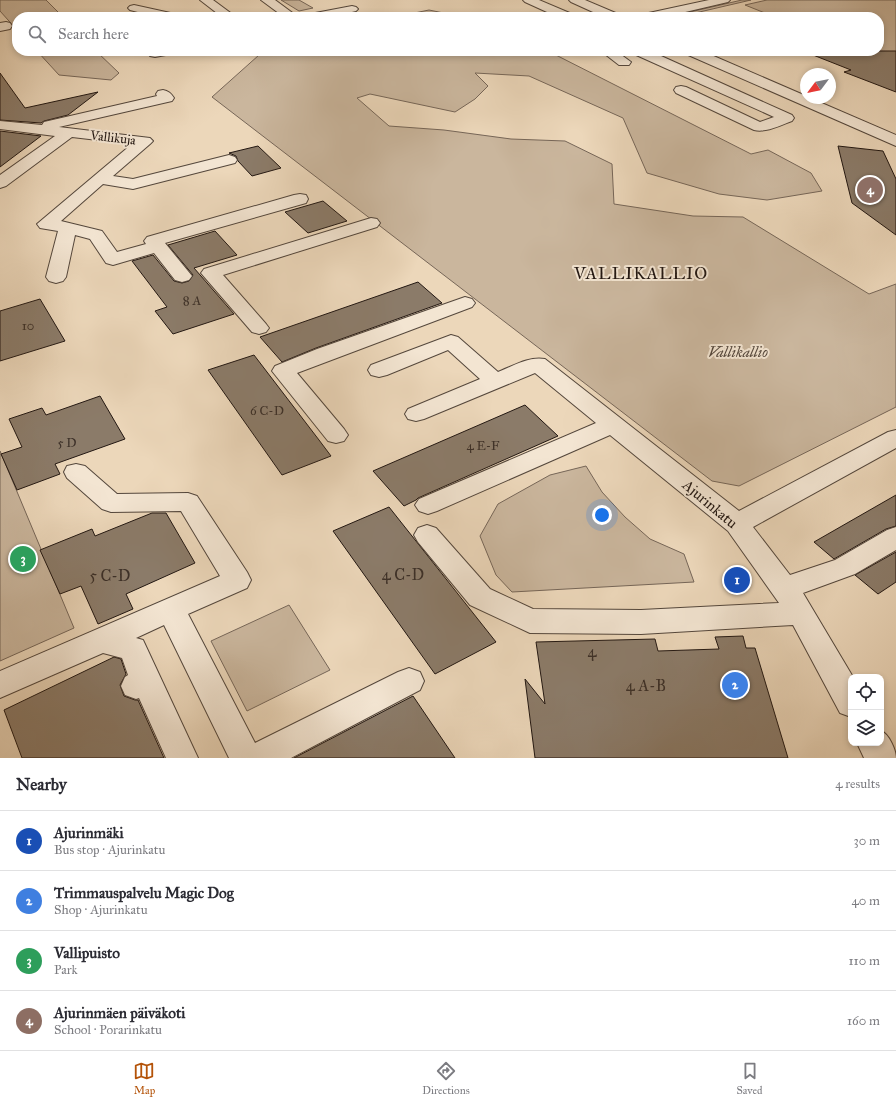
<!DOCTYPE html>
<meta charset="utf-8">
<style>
body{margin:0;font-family:"IM FELL Great Primer",serif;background:#f7f7f7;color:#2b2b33}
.controls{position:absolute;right:12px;bottom:12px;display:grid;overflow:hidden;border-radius:8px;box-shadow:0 2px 6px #0003}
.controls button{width:36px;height:36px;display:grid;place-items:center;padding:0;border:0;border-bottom:1px solid #e1e1e2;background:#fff;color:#2b2b33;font:20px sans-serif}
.compass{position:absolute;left:800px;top:68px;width:36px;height:36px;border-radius:50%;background:#fff;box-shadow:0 2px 6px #0003;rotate:238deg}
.you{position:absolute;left:602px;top:515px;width:14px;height:14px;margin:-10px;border:3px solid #fff;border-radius:50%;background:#1a73e8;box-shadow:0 0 0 6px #1a73e833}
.badge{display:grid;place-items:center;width:26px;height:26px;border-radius:50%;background:#b45309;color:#fff;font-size:13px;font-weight:700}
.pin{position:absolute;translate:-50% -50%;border:2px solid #fff;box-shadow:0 1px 4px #0006}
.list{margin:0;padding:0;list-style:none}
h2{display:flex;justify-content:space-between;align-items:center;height:52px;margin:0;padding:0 16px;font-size:17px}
h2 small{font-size:13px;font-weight:400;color:#7c7c81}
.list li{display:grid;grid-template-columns:26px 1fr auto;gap:12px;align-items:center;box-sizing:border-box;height:60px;padding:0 16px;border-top:1px solid #e1e1e2}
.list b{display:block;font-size:15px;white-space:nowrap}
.list p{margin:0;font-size:13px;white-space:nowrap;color:#7c7c81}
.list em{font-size:13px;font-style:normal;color:#7c7c81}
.icon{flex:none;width:22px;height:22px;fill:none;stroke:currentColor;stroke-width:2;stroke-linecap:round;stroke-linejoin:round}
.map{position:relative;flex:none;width:896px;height:758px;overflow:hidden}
.search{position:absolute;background:#fff;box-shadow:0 2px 6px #0003;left:12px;right:12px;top:12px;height:44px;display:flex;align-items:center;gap:10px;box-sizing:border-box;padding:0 14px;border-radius:16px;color:#7c7c81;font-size:15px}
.sheet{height:292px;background:#fff}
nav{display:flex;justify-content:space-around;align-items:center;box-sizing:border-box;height:56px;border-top:1px solid #e1e1e2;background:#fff;font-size:11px;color:#7c7c81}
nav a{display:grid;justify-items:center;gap:2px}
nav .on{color:#b45309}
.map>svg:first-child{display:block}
.green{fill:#cab69d;stroke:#766658}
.building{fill:#8b7b69;stroke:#221712}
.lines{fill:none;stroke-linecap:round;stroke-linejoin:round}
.minor-casing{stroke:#54473c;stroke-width:2}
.minor{fill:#f3e5d2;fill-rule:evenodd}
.labels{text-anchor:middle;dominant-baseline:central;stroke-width:4;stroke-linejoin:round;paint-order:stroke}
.far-street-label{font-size:13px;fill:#221712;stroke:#f3e5d2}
.number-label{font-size:13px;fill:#3c3028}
.park-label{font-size:15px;font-style:italic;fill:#54473c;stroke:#f3e5d2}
.street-label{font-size:15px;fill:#221712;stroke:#f3e5d2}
.near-number-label{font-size:16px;fill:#3c3028}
.quarter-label{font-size:17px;letter-spacing:1px;fill:#221712;stroke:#f3e5d2}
</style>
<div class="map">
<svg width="896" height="758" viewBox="0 0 896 758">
<rect width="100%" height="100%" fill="#ecd7ba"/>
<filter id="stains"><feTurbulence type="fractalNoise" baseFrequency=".005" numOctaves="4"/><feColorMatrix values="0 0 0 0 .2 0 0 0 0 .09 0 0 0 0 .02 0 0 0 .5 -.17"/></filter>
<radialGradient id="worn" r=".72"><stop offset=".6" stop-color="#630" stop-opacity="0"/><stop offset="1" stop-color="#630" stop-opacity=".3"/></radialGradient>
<path class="green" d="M0,0H46L63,17H17V30L0,11Z
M281,0H299L313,8L299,11Z
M742,0H751L678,17H668Z
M767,0H896V64L879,51V17H775L745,5Z
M429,10L463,17H395Z
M37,51H96L119,73L111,80L59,75Z
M278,51H548L751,154L768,150L811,173L822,191L767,200L719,194L647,173L623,118L529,76L475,73L488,86L475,99L455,112L370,94L357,98L389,126L444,130L511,139L565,141L612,164L614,204L693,216L743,217L869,294L896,284V407L739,486L712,481L212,97L259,55Z
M0,451L74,628L0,661Z
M586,466L602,492L625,517L650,539L684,554L694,582L512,592L496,575L480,536L498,504L550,475Z
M289,605L330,670L247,711L211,641Z"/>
<path class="building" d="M808,51H896V92L844,72L851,70L808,53Z
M0,73L25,108L98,92L68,115L44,121L41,123L0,120Z
M0,131L41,136L0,167Z
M258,146L281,168L252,176L238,161L236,156L229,153Z
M838,146L883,151L896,179V235L852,203Z
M323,201L347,221L308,233L285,212Z
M215,231L237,255L194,268L234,314L173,334L155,311L167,307L132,261L153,255L174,281L182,283L189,281L193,275L168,245Z
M418,282L442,303L316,348L282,362L260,337Z
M40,299L65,341L0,361V311Z
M254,355L319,440L331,456L282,475L208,370Z
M100,396L125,439L55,464L60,474L17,490L1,454L22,447L9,419L42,408L46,415Z
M525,405L558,436L418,498L416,500L404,506L373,471Z
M896,495V526L886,529L834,559L814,542Z
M389,507L496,642L435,674L333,531Z
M152,513H166L195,563L126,594L133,609L98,624L81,586L60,594L40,550L92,529L95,536Z
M896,552V582L878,594L855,575Z
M743,636L746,648H755L788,758H535L525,679L545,704L536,642L655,639L658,651L719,649L715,637Z
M114,657L121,659L126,674L120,685L124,696L135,700H138L164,758H22L4,710Z
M413,696L455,758H294Z"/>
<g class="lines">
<defs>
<path id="minor" d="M200,0H213L236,17H222Z
M261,0H275L298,17H284Z
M523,0H539L572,14L574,17H558L525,2Z
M569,0H585L618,14L620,17H604L571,2Z
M709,0H730L728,2L664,17H642L644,14Z
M134,5L175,14L177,17H157L130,10L128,8L130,6Z
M352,6L356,7L358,9L356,11L331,17H308L310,14Z
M6,22L10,23L12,26L10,29L0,31V23Z
M150,51H172L171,54L155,57L150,56L149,53Z
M601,51H616L631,62L629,65H619Z
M633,51H650L792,115L794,118L792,121C781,125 766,133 754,130L676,93L674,90L676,87L681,86L686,87L760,122L774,117L634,54Z
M685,51H702L806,96V98H810L896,135V146L686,54Z
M163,90C168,91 171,93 174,98L172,101L59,127L150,138L153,141L150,144L113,176L133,179L229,155L235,157L237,160L235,163L133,189L103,184L61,221L102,231L117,252L146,244L144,241L147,237L294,195L300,194L306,195L308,199L306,203L165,243L192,276L189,280L182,282L175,280L154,253L113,265L106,263L90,239L75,235L66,277L63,281L56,283L49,281L46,277L58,231L40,228L37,224L132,144L72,137L6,186L0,188V175L55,136L0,129V121L42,125L44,122L157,96L156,94L158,91Z
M371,218L377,219L380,223L377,227L223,275L266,324L269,328L266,332L259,334L252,332L201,273L204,269Z
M465,297L472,299L475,303L472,307L297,373L344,429L348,435L344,441L336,443L328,441L272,371L275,366L317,349Z
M451,335L458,337L498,372C513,366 529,356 545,359L739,511L888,432L896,430V448L753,527L790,575L835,560L887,530L896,527V550L855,574L803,593L853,677H851V717L840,713L793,625L641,634L530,633L470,605L418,542L414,535L418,528L427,525L436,528L490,589L533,609L641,610L779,603L728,531L610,435L437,511L428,514L419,511L415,505L419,499L596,423L535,373L424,419L416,421L408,419L405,414L408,409L480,379L448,350L387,375L379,377L371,375L368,370L371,365Z
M76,464L85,466L117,494L188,493L197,496L247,572L251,580L247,588L188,614L255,743L398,672L409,668L420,672L424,681L420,690L291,758H229L164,625L136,638L143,640L198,758H166L139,698L136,699L125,695L121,686L125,677L128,675L122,658L103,653L0,698V671L220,576L181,511L111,512L102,509L67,478L64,472L67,466Z
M881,731C889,734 896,750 896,758H864L857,743H881Z"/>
</defs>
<use href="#minor" class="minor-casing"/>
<use href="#minor" class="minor"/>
</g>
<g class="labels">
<g class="far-street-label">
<text transform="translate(113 138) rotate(7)">Vallikuja</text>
</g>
<g class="number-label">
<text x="192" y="301">8 A</text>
<text x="28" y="326">10</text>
<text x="267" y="411">6 C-D</text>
<text x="67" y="443">5 D</text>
<text x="483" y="446">4 E-F</text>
</g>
<g class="park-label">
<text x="738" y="352">Vallikallio</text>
</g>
<g class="street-label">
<text transform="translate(710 504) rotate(40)">Ajurinkatu</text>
</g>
<g class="near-number-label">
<text x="403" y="574">4 C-D</text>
<text x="110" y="575">5 C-D</text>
<text x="592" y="651">4</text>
<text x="646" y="685">4 A-B</text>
</g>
<g class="quarter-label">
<text x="641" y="273">VALLIKALLIO</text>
</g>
</g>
<rect width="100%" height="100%" filter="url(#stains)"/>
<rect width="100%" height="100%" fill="url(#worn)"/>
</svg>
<div class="controls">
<button><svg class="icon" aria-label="locate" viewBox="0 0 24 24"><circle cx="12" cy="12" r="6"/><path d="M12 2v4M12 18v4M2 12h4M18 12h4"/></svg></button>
<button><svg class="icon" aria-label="layers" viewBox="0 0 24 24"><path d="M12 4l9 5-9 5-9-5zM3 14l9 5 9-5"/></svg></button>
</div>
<svg class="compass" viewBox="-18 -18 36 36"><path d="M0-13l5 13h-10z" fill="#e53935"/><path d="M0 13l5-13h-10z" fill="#7c7c81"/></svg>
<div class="you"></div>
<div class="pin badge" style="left:737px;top:580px;background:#1a4fb4">1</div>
<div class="pin badge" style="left:735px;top:685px;background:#3f7fe0">2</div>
<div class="pin badge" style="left:23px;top:559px;background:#2e9e5b">3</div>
<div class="pin badge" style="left:870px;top:190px;background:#8d6e63">4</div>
<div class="search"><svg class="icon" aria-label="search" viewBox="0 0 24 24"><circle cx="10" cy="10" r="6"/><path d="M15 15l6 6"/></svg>Search here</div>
</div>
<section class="sheet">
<h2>Nearby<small>4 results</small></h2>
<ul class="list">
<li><span class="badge" style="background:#1a4fb4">1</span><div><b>Ajurinmäki</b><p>Bus stop · Ajurinkatu</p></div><em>30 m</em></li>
<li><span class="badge" style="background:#3f7fe0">2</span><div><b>Trimmauspalvelu Magic Dog</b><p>Shop · Ajurinkatu</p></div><em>40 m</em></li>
<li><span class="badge" style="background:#2e9e5b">3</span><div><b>Vallipuisto</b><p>Park</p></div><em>110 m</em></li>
<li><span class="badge" style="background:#8d6e63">4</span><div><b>Ajurinmäen päiväkoti</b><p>School · Porarinkatu</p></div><em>160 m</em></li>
</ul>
</section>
<nav>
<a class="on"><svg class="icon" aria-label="map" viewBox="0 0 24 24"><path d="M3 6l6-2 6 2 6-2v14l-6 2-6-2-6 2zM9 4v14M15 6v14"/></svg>Map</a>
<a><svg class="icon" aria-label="directions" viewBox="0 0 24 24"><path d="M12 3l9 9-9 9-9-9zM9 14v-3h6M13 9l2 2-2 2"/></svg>Directions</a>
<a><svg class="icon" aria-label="saved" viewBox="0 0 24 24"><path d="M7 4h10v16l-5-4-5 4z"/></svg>Saved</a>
</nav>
